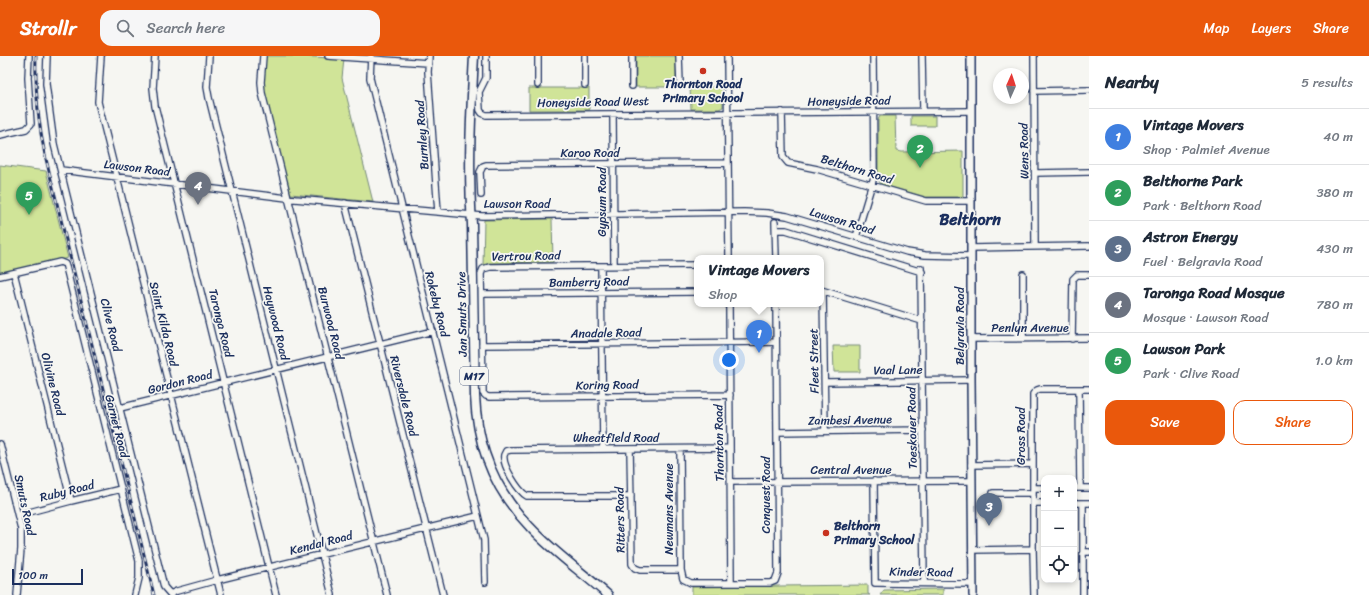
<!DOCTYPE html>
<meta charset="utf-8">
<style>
body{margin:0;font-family:Sriracha,sans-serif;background:#f6f6f7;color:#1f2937}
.controls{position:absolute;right:12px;bottom:12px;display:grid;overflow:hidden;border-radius:8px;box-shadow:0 2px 6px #0003}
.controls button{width:36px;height:36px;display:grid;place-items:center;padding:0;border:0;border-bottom:1px solid #e0e1e3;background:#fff;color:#1f2937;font:20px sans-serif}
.compass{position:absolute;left:993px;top:12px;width:36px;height:36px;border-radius:50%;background:#fff;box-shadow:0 2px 6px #0003;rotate:3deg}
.scale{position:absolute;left:12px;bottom:10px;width:71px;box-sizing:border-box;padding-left:4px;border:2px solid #1b2f5e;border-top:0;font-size:11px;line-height:14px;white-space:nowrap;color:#1b2f5e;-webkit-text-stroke:3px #f6f6f2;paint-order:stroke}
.you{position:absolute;left:729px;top:304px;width:14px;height:14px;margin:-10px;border:3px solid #fff;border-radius:50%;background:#1a73e8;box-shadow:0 0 0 6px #1a73e833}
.badge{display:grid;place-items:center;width:26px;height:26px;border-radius:50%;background:#ea580c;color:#fff;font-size:13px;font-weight:700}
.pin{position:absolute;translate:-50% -33px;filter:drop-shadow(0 1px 2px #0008)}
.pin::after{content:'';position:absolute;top:21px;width:14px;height:12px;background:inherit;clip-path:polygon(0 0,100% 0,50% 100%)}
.popup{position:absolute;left:694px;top:199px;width:130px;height:52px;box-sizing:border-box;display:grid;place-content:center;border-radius:8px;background:#fff;filter:drop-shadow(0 1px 3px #0005);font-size:13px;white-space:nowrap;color:#747a83}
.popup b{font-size:15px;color:#1f2937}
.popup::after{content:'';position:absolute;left:50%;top:100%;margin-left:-8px;border:8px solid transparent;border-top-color:#fff}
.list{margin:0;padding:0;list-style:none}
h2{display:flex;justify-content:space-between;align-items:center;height:52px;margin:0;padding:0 16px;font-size:17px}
h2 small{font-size:13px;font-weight:400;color:#747a83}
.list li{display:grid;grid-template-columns:26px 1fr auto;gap:12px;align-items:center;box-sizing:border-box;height:56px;padding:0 16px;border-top:1px solid #e0e1e3}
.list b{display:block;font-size:15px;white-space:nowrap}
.list p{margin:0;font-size:13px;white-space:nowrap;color:#747a83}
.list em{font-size:13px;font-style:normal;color:#747a83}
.actions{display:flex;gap:8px;padding:12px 16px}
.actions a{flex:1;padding:9px 0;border:1px solid #ea580c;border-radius:12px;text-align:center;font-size:14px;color:#ea580c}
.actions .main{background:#ea580c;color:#fff}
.icon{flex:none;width:22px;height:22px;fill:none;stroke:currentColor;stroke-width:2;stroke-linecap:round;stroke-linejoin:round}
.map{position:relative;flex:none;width:1089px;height:539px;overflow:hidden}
header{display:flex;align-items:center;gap:24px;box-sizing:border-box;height:56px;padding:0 20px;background:#ea580c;color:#fff}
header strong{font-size:19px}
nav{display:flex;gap:22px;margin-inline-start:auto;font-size:14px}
.search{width:280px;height:36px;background:#f6f6f7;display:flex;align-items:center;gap:10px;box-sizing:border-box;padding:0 14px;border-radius:12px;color:#747a83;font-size:15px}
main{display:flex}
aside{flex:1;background:#fff}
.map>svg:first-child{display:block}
.park{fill:#d0e498;stroke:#768a7b}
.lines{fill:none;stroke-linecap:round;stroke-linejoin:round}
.street-casing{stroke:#1b2f5e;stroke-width:8}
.secondary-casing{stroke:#1b2f5e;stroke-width:10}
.primary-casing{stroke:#1b2f5e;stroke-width:11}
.street{stroke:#f6f6f2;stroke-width:5.5}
.secondary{stroke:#f6f6f2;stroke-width:7}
.primary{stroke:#f6f6f2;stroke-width:8}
.rail-casing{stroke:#1b2f5e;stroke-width:3}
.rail{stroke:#f6f6f2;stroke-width:1.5;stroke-dasharray:4.5;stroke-linecap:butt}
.poi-dot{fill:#c8321e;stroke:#f6f6f2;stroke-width:1.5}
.labels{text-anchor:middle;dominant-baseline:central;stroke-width:3.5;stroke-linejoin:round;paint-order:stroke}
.shield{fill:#f6f6f2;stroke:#5d6b8a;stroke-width:1}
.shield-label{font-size:11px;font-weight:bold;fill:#1b2f5e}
.poi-label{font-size:12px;font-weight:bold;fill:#1b2f5e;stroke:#f6f6f2}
.street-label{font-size:12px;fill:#1b2f5e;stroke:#f6f6f2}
.district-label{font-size:16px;font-weight:bold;fill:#1b2f5e;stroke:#f6f6f2}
</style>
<header>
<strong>Strollr</strong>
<div class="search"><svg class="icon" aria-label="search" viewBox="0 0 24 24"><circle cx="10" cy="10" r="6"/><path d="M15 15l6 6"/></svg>Search here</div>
<nav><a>Map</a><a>Layers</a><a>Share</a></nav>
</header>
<main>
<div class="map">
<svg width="1089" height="539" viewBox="0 0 1089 539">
<rect width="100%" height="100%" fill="#f6f6f2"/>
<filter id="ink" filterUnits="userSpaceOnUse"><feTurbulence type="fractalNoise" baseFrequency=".025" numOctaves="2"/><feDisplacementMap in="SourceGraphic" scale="8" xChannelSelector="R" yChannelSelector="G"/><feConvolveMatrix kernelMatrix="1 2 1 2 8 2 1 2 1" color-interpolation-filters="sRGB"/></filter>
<g filter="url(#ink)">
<path class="park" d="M266,0H299L344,3L342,22L373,146L291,138L290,137L264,36L263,29Z
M636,0H676V31H636Z
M690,30L723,31V51L719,53H691Z
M529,32H589V54H529Z
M880,60H895L896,95L902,96L963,95V141H926L881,128L878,123V64Z
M911,60H935V70H911Z
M0,109L46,115L68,202L0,218Z
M552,163L553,206L489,207L483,209L484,164Z
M833,290H860V316H834Z
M868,529V538L870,539H692V531Z
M943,533V539H880L884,534Z"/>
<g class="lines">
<defs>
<path id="street" d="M47,0L46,28L54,88L164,531L171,539
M101,0L98,46L221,539
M155,0L153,32L155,50L276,539
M209,0L207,31L209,42L332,539
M263,0L261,26L262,37L387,539
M328,0L428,7
M371,0L370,22L484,484L485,526
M429,0L428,16L438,156
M486,0V22L479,36L480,54L482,57L486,59L971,55
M538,0V29
M585,0V29
M632,0V30
M679,0L680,28
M727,0L729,202
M922,0L923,55
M1034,0L1035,191
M1034,35L1089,34
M782,56L783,101L788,107L817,113L926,145H971
M613,58L614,209
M0,79L26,73L31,68L28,22L29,0
M61,114L295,143L482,160L744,156L767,157L787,160L907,196L925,199L970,200
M1035,117L1089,116
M481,139L480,116L483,110L486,109L728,107
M345,147L443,539
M775,166L776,202
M776,174H786L922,216
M856,181L874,121L873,0
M971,192L1089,190
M697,209L490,211L483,213L481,218L483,337L486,340L489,341L730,339
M601,210L603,393
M921,212L924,527
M14,217L71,445
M1023,218V283
M0,220L56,207L60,206L65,208L66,211L139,505V522L135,539
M821,234L922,265
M823,235L825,375
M482,238L697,236
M729,248L731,527
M971,283L1089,282
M1072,283L1073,223L1077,219H1089
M482,289L776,286
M825,326L971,324
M1079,333L1080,432
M120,352L433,275
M777,376L923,374
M0,388L21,473V493L17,539
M630,393L632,508L635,512L640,514H681
M680,393L681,514L683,523L691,527H770L775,525L778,517L776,248
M971,409L1032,408
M874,425L875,527L973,528
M731,426L971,425
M1033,432H1044
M1074,432H1089
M993,437H1033
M631,440H527C518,435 502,409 504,399L506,395L510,394L730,392
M1033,447H1044
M1074,447H1089
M1083,447V539
M18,459L71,445L121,433
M972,494L1033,493
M1083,496H1089
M170,538L177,535L217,524L478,460
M1034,539L1033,493V338L1037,334L1040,333H1089"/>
<path id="secondary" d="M971,0V324L973,539"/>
<path id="primary" d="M474,0C471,56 468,112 472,168L475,340C477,390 495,435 530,471C553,496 582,516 608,539"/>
</defs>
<use href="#street" class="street-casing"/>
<use href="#secondary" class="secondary-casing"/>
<use href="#primary" class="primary-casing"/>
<use href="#street" class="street"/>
<use href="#secondary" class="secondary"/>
<use href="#primary" class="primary"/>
<defs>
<path id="rail" d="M36,0C35,34 38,66 45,99L154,539"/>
</defs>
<use href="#rail" class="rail-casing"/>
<use href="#rail" class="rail"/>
</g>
</g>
<g class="poi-dot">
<circle cx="703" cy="15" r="4"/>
<circle cx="826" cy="477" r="4"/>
</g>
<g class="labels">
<rect class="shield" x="460" y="311" width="28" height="18" rx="3"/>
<g class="shield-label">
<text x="474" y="320">M17</text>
</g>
<g class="poi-label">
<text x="703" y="28">Thornton Road<tspan x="703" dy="14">Primary School</tspan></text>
<text x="834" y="470" text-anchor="start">Belthorn<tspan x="834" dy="14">Primary School</tspan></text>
</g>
<g class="street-label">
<text transform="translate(849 45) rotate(-1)">Honeyside Road</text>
<text transform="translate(593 46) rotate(-1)">Honeyside Road West</text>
<text transform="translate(422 79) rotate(-94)">Burnley Road</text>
<text transform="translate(1024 95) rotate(-91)">Wens Road</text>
<text x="590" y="97">Karoo Road</text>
<text transform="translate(137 112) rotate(7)">Lawson Road</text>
<text transform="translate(857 113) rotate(17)">Belthorn Road</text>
<text transform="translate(602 146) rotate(-90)">Gypsum Road</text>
<text x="517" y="148">Lawson Road</text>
<text transform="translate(842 165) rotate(17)">Lawson Road</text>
<text transform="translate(526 200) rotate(-1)">Vertrou Road</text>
<text transform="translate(589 226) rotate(-1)">Bamberry Road</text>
<text transform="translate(437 248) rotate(76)">Rokeby Road</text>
<text transform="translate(462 258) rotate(-91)">Jan Smuts Drive</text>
<text transform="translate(221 267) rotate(76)">Taronga Road</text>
<text transform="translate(276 267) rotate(76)">Haywood Road</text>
<text transform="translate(331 267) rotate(76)">Burwood Road</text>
<text transform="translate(164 268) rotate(76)">Saint Kilda Road</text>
<text transform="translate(111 269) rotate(76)">Clive Road</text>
<text transform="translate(960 270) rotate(-90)">Belgravia Road</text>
<text x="1030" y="272">Penlyn Avenue</text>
<text transform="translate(606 277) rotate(-1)">Anadale Road</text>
<text transform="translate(814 305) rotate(-91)">Fleet Street</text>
<text transform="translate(898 314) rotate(-1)">Vaal Lane</text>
<text transform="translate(180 326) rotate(-14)">Gordon Road</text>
<text transform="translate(53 328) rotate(76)">Olivine Road</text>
<text transform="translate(607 329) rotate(-1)">Koring Road</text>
<text transform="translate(404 340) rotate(76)">Riversdale Road</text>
<text transform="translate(850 364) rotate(-1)">Zambesi Avenue</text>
<text transform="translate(117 370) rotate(76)">Garnet Road</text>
<text transform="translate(912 372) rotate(-91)">Toeskouer Road</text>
<text transform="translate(1021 380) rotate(-90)">Gross Road</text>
<text x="616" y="382">Wheatfield Road</text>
<text transform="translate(719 387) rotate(-91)">Thornton Road</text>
<text x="851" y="414">Central Avenue</text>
<text transform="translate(67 435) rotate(-14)">Ruby Road</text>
<text transform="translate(766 439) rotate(-90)">Conquest Road</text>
<text transform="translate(25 449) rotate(78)">Smuts Road</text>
<text transform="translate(669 453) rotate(-90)">Newmans Avenue</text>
<text transform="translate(620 464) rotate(-91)">Ritters Road</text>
<text transform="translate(321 487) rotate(-14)">Kendal Road</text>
<text transform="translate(921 516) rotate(1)">Kinder Road</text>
</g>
<g class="district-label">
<text x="970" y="163">Belthorn</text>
</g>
</g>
</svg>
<div class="controls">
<button>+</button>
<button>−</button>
<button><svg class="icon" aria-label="locate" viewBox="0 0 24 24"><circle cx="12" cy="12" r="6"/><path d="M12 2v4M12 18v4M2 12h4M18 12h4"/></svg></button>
</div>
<svg class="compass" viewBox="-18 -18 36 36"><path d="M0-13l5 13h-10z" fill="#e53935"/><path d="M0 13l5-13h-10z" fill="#747a83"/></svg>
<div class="scale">100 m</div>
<div class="you"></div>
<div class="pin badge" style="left:759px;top:297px;background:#3f7fe0">1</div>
<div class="popup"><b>Vintage Movers</b>Shop</div>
<div class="pin badge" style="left:920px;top:112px;background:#2e9e5b">2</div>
<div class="pin badge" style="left:989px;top:470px;background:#5c6f8a">3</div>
<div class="pin badge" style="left:198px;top:149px;background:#6b7280">4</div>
<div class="pin badge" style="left:29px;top:159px;background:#2e9e5b">5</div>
</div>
<aside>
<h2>Nearby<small>5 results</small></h2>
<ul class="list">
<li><span class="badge" style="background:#3f7fe0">1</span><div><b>Vintage Movers</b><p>Shop · Palmiet Avenue</p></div><em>40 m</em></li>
<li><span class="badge" style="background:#2e9e5b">2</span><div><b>Belthorne Park</b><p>Park · Belthorn Road</p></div><em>380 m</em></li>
<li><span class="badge" style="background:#5c6f8a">3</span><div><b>Astron Energy</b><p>Fuel · Belgravia Road</p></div><em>430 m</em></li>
<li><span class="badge" style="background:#6b7280">4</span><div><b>Taronga Road Mosque</b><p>Mosque · Lawson Road</p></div><em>780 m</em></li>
<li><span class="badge" style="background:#2e9e5b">5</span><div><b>Lawson Park</b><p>Park · Clive Road</p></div><em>1.0 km</em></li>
</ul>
<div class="actions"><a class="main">Save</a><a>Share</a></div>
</aside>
</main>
